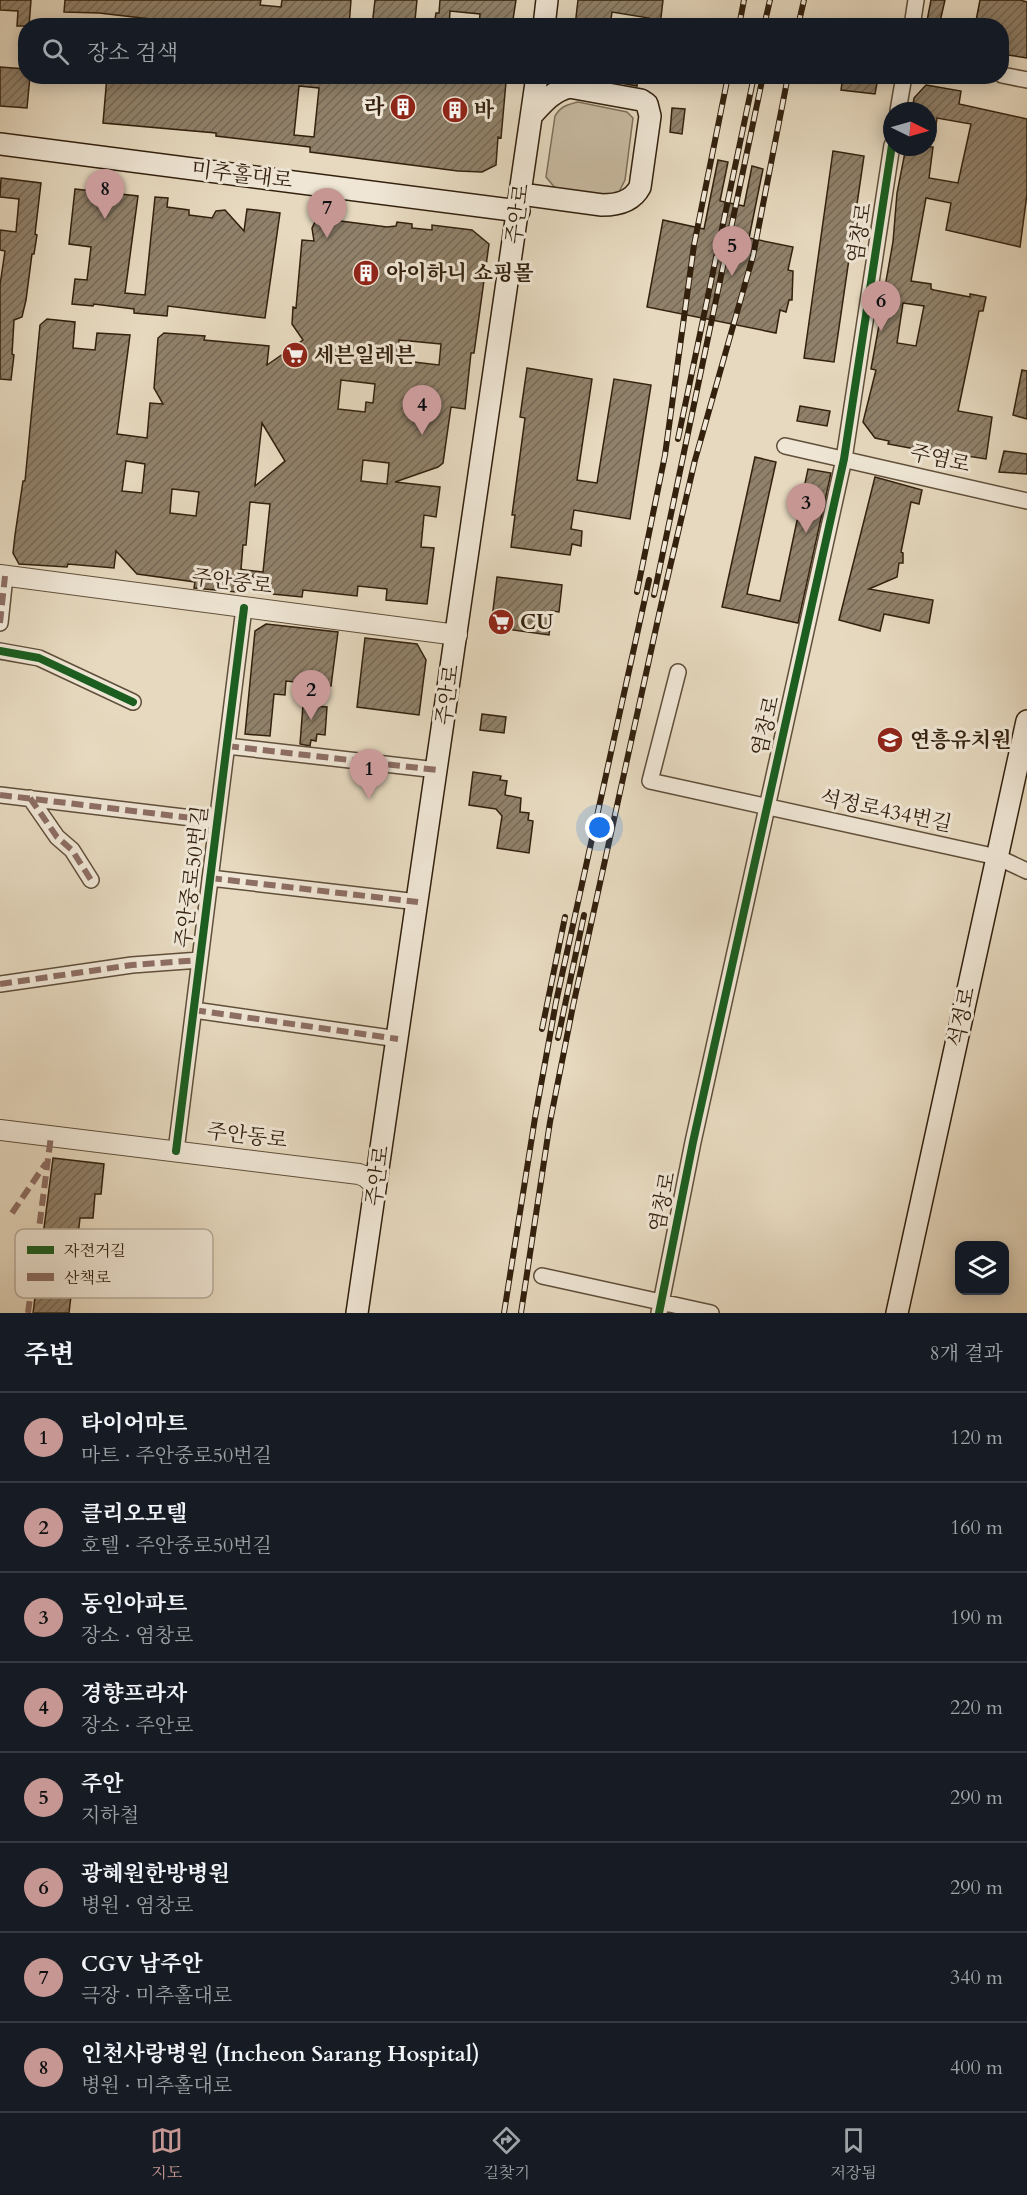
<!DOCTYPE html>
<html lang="ko">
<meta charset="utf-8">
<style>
body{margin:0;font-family:Cardo,"Noto Serif KR",serif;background:#20242c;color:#f1f3f6}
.controls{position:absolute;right:18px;bottom:18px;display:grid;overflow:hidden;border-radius:12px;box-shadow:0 3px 15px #0003}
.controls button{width:54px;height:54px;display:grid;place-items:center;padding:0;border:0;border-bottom:2px solid #363941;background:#171b24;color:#f1f3f6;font:30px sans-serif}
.compass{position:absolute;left:883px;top:102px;width:54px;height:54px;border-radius:50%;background:#171b24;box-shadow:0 3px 15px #0003;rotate:95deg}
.you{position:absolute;left:600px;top:828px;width:21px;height:21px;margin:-15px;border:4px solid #fff;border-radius:50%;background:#1a73e8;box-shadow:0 0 0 9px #1a73e833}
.badge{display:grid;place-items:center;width:39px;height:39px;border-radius:50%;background:#c59692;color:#111;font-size:20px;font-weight:700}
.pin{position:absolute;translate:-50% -50px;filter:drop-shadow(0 2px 3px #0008)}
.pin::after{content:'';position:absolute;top:32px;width:21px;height:18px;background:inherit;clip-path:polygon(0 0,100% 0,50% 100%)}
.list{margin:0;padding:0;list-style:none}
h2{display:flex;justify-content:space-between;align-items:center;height:78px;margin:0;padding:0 24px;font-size:26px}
h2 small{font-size:20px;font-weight:400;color:#9ea1a6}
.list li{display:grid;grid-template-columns:39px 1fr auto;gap:18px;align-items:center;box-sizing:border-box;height:90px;padding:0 24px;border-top:2px solid #363941}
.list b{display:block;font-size:22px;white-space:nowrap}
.list p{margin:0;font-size:20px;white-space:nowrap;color:#9ea1a6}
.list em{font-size:20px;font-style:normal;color:#9ea1a6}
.icon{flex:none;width:33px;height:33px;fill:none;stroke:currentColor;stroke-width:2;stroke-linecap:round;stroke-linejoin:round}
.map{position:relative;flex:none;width:1027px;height:1313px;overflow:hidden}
.search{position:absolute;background:#171b24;box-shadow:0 3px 15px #0003;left:18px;right:18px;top:18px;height:66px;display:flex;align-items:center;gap:15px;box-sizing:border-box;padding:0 21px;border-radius:24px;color:#9ea1a6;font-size:22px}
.sheet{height:798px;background:#171b24}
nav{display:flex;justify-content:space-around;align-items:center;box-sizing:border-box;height:84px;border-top:2px solid #363941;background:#171b24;font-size:16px;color:#9ea1a6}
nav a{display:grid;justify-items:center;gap:3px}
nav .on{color:#c59692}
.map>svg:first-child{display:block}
.grass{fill:#c8baa1;stroke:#7e6e58;stroke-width:1.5}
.building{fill:url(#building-hatch);stroke:#33210e;stroke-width:1.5;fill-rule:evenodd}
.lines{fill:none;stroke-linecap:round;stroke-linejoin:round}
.minor-casing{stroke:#604f3a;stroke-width:18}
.tertiary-casing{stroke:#604f3a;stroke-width:22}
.secondary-casing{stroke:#33210e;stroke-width:24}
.minor{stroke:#efe6d5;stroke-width:15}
.tertiary{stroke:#efe6d5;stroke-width:20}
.secondary{stroke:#efe6d5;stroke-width:21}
.rail-casing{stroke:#33210e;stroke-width:6}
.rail{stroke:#efe6d5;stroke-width:4;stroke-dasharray:11;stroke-linecap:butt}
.quiet{stroke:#8d6e63;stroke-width:6;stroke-dasharray:12 6;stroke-linecap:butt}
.cycleway-casing{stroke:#efe6d5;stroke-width:11}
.cycleway{stroke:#1b5e20;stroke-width:8}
.labels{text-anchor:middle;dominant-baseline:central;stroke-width:6;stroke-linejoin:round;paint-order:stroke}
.poi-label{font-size:21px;font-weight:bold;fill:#33210e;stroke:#efe6d5;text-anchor:start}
.street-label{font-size:21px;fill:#33210e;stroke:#efe6d5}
.key{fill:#efe6d5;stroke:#b7ab99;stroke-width:1.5}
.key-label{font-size:16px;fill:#33210e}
</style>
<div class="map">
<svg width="1027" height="1313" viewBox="0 0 1027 1313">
<defs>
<pattern id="building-hatch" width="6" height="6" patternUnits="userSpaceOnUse" patternTransform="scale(1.5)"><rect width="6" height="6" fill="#90816a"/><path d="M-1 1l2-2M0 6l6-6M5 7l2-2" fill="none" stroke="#766956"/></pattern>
</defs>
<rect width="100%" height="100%" fill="#e6d9bf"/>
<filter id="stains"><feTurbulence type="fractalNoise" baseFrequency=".00333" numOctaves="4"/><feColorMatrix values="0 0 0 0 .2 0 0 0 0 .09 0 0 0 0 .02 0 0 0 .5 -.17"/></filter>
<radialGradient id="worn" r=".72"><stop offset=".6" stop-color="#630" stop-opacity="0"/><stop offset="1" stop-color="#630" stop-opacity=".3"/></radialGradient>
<path class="grass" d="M578,102L627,112L633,118L625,180L619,192L605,197L556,189L546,177L555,116C561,106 567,105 578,102Z"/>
<path class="building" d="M0,0H31L29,26H17L18,11L0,10Z
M65,0H261L260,5L281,7L282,0H351L349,26H215L176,21L175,25L159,24V20L99,13L64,12Z
M375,0H417L415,20L412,19L411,26H372Z
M440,0H516L512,26H479L480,14L450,11L449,26H434L436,13H439Z
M578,0H663L660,26H648L649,18L612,12L610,26H575Z
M931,0H945L939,26H926Z
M980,0H1020L1027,2V58L1002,54V26H975Z
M0,67L26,69V76H30L27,108L0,106Z
M107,76H467V79L506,82L501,138L498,137L496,165L482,172L458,171L310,152V147L216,136V133L103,123ZM299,86L319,88L314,137L294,135Z
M605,76H638L637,86L604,80Z
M843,76L878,78L875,94L841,90Z
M926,85L961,91L959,104L1027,119V194L1020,247L946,230L951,203L926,198L911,281L931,284V289L934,290L970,297V294L986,297L983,311H979L958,411L992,417L986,459L921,449V450L888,444L889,441L875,438L863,422L876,370L871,369L884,298H883L893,242L897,193L906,147H933L929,178L958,183L971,124L937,118L934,140L928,139V111H912L914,98ZM903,303L924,306L916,346L897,343Z
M672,108L685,109L682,134L670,132Z
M833,151L864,156L834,362L804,358Z
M718,160L728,162L720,201L744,206L752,166L763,169L749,238L793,247L788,270L793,271L792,300H789L786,312L780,310L776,333L647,307L663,220L704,229Z
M1,178L41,183L35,234L37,235L34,254H32L26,300L22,317L14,320L12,354L14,355L11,380L0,379V285L5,251L0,250V230L16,232L19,199L0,197Z
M75,189L138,196L125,293L145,295L155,197L168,198L167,207L189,210V215L212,218L216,211L225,210L244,231L247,209L280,213L265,318L168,306L167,316L134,313V309L94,304L93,306L72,304L75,279L87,280L91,247L69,244Z
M325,219L387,227L396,226L397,222L412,224V228L432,230V225L472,230L489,244L474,353H471L465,409L451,407L443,463L438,467L395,482L440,487L436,517L424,515L421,547L434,548L427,604L386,600L387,589L358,586L357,596L303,590L302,597L272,594L246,570L263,572L270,504L250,502L246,545H243L241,569L244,570L242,587L237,592L194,588L195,582L137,574L116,551L114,568L68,564L67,567L19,564L13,553L15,535L23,481H25L40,325L47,319L75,322L73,348L95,350L97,333L130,335L117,434L147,438L150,403L163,404L154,388L158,338L164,333L205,336L204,340L269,346L267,365L303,340L292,324L293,307L296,308L302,240L314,241L312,228L315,222ZM399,340L441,344L439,365L397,360ZM341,380L375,384L373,403L366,402L365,412L338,409ZM262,423L285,461L255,486ZM363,460L389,463L387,484L361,481ZM126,461L145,464L142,493L122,491ZM172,489L199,492L196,516L170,513Z
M527,368L592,379L577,480L597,483L614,379L651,385L630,519L574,510L571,529L582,531L581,546L572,544L570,555L511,547L515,515H512L525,418L520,417Z
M1022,370L1027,371V419L1013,415Z
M800,406L830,411L827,426L797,421Z
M1004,451L1027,454V474L999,472Z
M755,457L776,462L747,594L780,601L808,469L831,473L798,623L722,607Z
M875,477L922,490L919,504L911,502L901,552L903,553V563H899L897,577L869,589L933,600L929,623L884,614L880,631L839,620Z
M497,577L562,585L559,612L552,611L549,635L491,627Z
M266,624L338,632L331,686L286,681L285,695L274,694L270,736L245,734L255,631Z
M365,638L417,644L426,660L419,715L357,707Z
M303,705L327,707L325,735L317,734L316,741L311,740L310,746L300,744Z
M482,714L506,717L504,733L480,730Z
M473,772L501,776L500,780L507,781L505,795L521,798L520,812L529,813L528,820L533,821L529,853L497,848L502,816L496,809L469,805Z
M53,1158L104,1164L101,1194H95L93,1218H80L69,1313H33Z"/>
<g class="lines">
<defs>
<path id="minor" d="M912,26L916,0
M1002,75L1027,80
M898,111L904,76
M785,446L1027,501
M0,623L5,576
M0,651L39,658L133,702
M678,672L650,781L997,857L1027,871
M227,746L437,770
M0,795L217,821
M30,798L57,837L72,850L91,880
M210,878L418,902
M0,984L132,965L200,960
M194,1010L398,1039
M176,1151L244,608
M542,1276L711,1313
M659,1313L693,1142L844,459L892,145"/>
<path id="tertiary" d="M0,575L457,635
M0,1130L359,1174L366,1177L376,1186"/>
<path id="secondary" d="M544,26L547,0
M0,144L519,211
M521,194L602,205C617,205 632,202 640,187L650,116L647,104L641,100L569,87C553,91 543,103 532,115
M357,1313L537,76
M897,1313L1027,721"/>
</defs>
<use href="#minor" class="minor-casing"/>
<use href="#tertiary" class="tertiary-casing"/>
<use href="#secondary" class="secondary-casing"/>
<use href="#minor" class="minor"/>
<use href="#tertiary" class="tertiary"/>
<use href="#secondary" class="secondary"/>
<defs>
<path id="rail" d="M739,26L744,0
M764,26L770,0
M798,26L804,0
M678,439L754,76
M637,592L665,455L694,245L728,76
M654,595L763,76
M542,1029L565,917
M558,1038L584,915
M504,1313L535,1118L556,1002L649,580
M521,1313L550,1122L573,1006L660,610L695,460L753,256L788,76"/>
</defs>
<use href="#rail" class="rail-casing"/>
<use href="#rail" class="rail"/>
<path class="quiet" d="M0,623L5,576
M227,746L437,770
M0,795L217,821
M30,798L57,837L72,850L91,880
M210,878L418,902
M0,984L132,965L200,960
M194,1010L398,1039
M12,1213L46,1163
M28,1313L51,1136"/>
<defs>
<path id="cycleway" d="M0,651L39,658L133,702
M176,1151L244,608
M659,1313L693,1142L844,459L892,145"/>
</defs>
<use href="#cycleway" class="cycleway-casing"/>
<use href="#cycleway" class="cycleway"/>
</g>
<defs>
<symbol id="building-disc" viewBox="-11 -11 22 22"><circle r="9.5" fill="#8f2418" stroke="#efe6d5"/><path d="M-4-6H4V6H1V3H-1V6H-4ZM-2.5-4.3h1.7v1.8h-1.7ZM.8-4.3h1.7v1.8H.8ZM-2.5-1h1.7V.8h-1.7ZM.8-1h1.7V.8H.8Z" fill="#fff"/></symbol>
<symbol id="supermarket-disc" viewBox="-11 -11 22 22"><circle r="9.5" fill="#8f2418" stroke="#efe6d5"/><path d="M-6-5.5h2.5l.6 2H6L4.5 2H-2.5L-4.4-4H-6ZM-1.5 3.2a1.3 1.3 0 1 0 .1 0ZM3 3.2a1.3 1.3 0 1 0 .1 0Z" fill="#fff"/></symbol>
<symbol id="school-disc" viewBox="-11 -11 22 22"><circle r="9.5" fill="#8f2418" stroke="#efe6d5"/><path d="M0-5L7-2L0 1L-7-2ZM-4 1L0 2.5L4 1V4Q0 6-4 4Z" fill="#fff"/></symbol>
</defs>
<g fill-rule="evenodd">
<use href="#building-disc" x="388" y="92" width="30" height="30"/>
<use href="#building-disc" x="440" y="95" width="30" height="30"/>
<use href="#building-disc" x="351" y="258" width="30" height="30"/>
<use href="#supermarket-disc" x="280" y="340" width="30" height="30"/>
<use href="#supermarket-disc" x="486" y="607" width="30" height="30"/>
<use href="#school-disc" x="875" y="725" width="30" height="30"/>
</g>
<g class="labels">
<g class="poi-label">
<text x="384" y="107" text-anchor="end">라</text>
<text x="474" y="110">바</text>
<text x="386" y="273">아이하니 쇼핑몰</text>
<text x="314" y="355">세븐일레븐</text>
<text x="520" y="622">CU</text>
<text x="910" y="740">연흥유치원</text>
</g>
<g class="street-label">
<text transform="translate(242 175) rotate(7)">미추홀대로</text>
<text transform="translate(518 214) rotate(-82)">주안로</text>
<text transform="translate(860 233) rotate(-81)">염창로</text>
<text transform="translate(940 459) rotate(13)">주염로</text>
<text transform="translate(232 582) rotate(7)">주안중로</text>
<text transform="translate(448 695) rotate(-82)">주안로</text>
<text transform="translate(766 726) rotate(-77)">염창로</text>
<text transform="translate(886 811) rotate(12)">석정로434번길</text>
<text transform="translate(192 877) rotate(-83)">주안중로50번길</text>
<text transform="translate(962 1017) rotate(-78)">석정로</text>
<text transform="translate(247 1136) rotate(7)">주안동로</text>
<text transform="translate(378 1176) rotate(-82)">주안로</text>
<text transform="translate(663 1202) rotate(-79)">염창로</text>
</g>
</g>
<rect x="15" y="1229" width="198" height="69" rx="9" class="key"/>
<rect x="27" y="1246" width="27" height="8" fill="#1b5e20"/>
<rect x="27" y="1273" width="27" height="8" fill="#8d6e63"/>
<g class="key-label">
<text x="64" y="1256">자전거길</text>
<text x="64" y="1283">산책로</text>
</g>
<rect width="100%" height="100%" filter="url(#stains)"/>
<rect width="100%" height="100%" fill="url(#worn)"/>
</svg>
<div class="controls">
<button><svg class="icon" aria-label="layers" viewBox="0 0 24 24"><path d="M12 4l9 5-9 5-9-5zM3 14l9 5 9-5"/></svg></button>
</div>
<svg class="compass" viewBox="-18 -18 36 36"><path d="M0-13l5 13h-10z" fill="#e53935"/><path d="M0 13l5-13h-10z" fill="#9ea1a6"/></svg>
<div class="you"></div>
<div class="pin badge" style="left:369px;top:799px">1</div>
<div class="pin badge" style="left:311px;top:720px">2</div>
<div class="pin badge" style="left:806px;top:533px">3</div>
<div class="pin badge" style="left:422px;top:435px">4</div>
<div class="pin badge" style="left:732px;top:276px">5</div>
<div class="pin badge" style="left:881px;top:331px">6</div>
<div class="pin badge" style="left:327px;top:238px">7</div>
<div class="pin badge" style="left:105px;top:219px">8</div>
<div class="search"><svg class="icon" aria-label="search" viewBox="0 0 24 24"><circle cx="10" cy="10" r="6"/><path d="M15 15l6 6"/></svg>장소 검색</div>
</div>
<section class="sheet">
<h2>주변<small>8개 결과</small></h2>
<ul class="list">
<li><span class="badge">1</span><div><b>타이어마트</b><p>마트 · 주안중로50번길</p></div><em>120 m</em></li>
<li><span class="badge">2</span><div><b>클리오모텔</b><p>호텔 · 주안중로50번길</p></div><em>160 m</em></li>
<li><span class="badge">3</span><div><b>동인아파트</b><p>장소 · 염창로</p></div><em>190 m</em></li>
<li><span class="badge">4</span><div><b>경향프라자</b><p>장소 · 주안로</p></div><em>220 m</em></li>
<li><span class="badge">5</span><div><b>주안</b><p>지하철</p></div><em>290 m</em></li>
<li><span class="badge">6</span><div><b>광혜원한방병원</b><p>병원 · 염창로</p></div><em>290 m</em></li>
<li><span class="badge">7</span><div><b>CGV 남주안</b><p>극장 · 미추홀대로</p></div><em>340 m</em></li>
<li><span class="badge">8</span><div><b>인천사랑병원 (Incheon Sarang Hospital)</b><p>병원 · 미추홀대로</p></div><em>400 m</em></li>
</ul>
</section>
<nav>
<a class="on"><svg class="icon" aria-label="map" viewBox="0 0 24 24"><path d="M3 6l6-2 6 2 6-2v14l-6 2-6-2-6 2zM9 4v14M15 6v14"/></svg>지도</a>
<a><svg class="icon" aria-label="directions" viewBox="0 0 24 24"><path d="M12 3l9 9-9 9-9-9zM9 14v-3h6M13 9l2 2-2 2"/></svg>길찾기</a>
<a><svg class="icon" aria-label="saved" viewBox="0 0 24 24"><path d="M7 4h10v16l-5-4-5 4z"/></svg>저장됨</a>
</nav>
